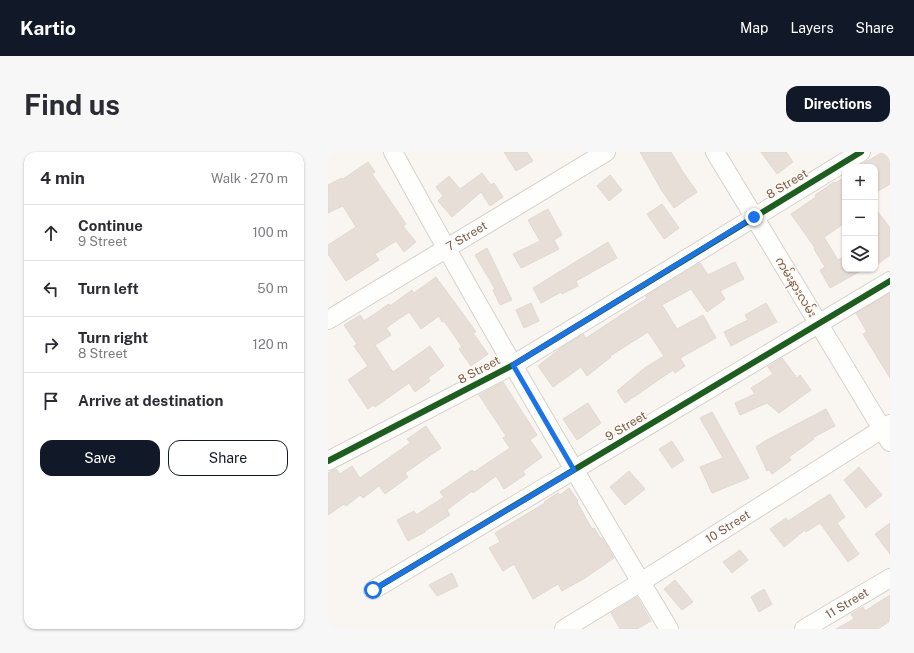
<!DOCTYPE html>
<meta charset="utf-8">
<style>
body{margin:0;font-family:"Public Sans","Noto Sans Myanmar",sans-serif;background:#f7f7f7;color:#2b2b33}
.controls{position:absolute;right:12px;top:12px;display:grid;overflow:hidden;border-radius:8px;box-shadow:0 1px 3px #0004}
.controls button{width:36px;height:36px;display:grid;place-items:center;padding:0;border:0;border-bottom:1px solid #e1e1e2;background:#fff;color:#2b2b33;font:20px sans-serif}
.stop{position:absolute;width:12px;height:12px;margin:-9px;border:3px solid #1a73e8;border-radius:50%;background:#fff}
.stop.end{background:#1a73e8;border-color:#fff;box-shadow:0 1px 4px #0008}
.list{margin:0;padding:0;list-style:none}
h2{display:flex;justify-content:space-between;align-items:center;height:52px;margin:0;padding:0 16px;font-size:17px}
h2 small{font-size:13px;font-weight:400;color:#7c7c81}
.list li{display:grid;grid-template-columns:26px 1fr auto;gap:12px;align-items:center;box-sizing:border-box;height:56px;padding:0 16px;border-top:1px solid #e1e1e2}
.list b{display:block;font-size:15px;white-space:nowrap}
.list p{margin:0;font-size:13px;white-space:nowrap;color:#7c7c81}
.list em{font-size:13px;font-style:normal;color:#7c7c81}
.actions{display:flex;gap:8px;padding:12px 16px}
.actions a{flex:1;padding:9px 0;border:1px solid #111827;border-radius:12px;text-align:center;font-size:14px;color:#111827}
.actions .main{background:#111827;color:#fff}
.icon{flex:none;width:22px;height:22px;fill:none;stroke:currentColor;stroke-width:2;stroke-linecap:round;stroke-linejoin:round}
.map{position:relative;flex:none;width:562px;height:477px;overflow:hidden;border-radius:12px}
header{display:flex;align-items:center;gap:24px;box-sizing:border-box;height:56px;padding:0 20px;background:#111827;color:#fff}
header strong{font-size:19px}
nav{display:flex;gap:22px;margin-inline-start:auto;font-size:14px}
.intro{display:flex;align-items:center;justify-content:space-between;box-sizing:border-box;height:96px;padding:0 24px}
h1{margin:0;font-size:28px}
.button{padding:10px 18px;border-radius:12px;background:#111827;color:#fff;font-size:14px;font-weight:700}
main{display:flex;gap:24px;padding:0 24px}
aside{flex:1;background:#fff;border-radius:12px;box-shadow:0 1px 3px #0004}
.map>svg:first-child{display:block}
.building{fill:#e6ded7;stroke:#e2d8d2}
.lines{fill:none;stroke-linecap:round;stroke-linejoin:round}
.street-casing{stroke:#d7d1cb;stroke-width:20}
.street{stroke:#fefefd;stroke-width:18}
.cycleway-casing{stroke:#fffaf3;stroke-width:8}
.cycleway{stroke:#1b5e20;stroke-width:6}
.route{stroke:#1a73e8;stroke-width:5}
.labels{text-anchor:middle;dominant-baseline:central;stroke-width:3;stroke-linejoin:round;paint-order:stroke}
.street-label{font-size:12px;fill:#7a5c4d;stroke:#fffaf3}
</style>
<header>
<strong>Kartio</strong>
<nav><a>Map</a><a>Layers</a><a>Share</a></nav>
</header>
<div class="intro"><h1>Find us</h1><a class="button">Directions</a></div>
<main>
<aside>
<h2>4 min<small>Walk · 270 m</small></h2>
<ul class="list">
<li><svg class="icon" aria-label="ahead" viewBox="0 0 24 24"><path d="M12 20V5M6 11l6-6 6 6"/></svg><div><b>Continue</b><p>9 Street</p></div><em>100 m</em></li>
<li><svg class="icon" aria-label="left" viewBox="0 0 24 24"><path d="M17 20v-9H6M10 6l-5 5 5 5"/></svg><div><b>Turn left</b></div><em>50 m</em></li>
<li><svg class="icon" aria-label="right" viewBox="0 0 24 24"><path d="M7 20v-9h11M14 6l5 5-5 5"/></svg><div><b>Turn right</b><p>8 Street</p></div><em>120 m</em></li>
<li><svg class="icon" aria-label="arrive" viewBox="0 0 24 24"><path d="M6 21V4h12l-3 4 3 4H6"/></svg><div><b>Arrive at destination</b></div></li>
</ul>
<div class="actions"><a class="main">Save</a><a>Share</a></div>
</aside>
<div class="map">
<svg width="562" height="477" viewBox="0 0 562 477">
<rect width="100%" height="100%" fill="#f9f5f0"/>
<path class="building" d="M176,0H199L205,9L188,19Z
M312,0H343L353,17L369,40L346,56L334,39Z
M433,0H458L465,10L449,22Z
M555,0H562V32L547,41V15H529Z
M40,10L47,20L44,22L78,72L75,74L88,90L76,100L68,89L47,102L51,108L18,129L0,102V93L28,75L15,54L0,61V33L14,26L15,27Z
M154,21L163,33L166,31L175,45L162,54L153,40L124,65L110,49L115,44L108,35L121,24L132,37Z
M282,23L294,38L281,49L269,34Z
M517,25V71L496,85L510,108L517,104V117H536L502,136L492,118L497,115L486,97L487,96L463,62L488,45L487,43L506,30L507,31Z
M334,52L351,76L336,87L319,62Z
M547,56L562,76V103L547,114Z
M220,57L234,83L226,88L231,97L193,116L185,102L212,89L200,68Z
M280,90L289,106L248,129L250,134L234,142L233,140L213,151L205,136Z
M159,96L184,148L172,153L165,138L167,137L147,103Z
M407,110L416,127L392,139L397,147L379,160L363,137L334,153L349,177L375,163L388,186L352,206L357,214L347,221L345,218L297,251L289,239L318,215L336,204L320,180L282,204L283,205L259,224L253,215L225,235L210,214L234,195L255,182L258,186L319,146L318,144L372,111L380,123Z
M108,125L148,180L145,181L160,202L143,214L131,197L134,195L116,169L114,170L111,164L93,177L81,160L58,176L63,183L47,193L65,220L102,194L116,214L100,226L102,229L87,240L81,231L47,255L45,253L40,257L20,228L40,214L26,194L29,192L16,173L32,163L36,169L61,152L62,154L84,138L86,141Z
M562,141V226L535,182L539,180L528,161Z
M203,151L211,169L196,176L188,158Z
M438,151L449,170L403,194L396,180L420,168L417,163Z
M454,206L469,226L472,223L483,238L451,261L439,251L412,263L407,251L427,242L423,236L445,222L440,215Z
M175,230L209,283L202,288L214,305L195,319L197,323L176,337L168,324L145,341L144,339L119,358L122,363L97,379V380L80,389L69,368L86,359L88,363L116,345L112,340L144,318L146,320L182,296L175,286L178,284L151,243Z
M260,251L273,271L249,288L235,267Z
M498,257L507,274L484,286L486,287L461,305L463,308L444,322L441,318L439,319L428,295L437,289Z
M384,260L421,326L384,341L372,315L395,306L372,266Z
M98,274L113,296L77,321L80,325L57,342L51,334L35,346L32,343L18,354L16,352L0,363V321L8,317L12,322L24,314L32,326L82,291L79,287Z
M344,289L356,308L344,316L331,297Z
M531,315L554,343L538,356L516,328Z
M301,319L317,337L297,353L282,335Z
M241,336L250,349L249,350L264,377L266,376L273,387L274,386L286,406L257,426L234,439L230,432L205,447L186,412L175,419L161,396L172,390L167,381L217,351L216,350L230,341L232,343Z
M502,342L517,365L509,371L531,402L520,410L492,371L478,380L477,378L456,395L442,377L458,366L460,369Z
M562,371V402L547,382Z
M412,398L420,408L404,421L395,410Z
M124,421L130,434L109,444L101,433Z
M347,428L365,450L354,458L336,437Z
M436,437L444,452L431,460L423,445Z
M562,443V469L550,477H508L526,467L523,462L535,455L537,459Z
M309,445L323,469L309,477H292L283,461Z"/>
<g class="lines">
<defs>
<g id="street">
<path d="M65,0C153,161 246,319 341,477"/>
<path d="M387,0L562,290"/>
<path id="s1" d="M0,168L278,0"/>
<path d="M0,309L185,213L533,0"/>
<path d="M45,438L562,129"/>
<path id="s2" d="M236,477L313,430L562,272"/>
<path id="s3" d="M476,477L562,426"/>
</g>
</defs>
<use href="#street" class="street-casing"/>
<use href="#street" class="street"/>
<defs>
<path id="cycleway" d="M0,309L185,213L533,0
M45,438L562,129"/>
</defs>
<use href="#cycleway" class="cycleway-casing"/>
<use href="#cycleway" class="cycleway"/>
</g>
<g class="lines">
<path class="route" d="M45,438L246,318L185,213L426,65"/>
</g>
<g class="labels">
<g class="street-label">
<text transform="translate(459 32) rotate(-31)">8 Street</text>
<text stroke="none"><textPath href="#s1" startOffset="162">7 Street</textPath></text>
<text transform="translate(468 135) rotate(59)">ကမ်းနားလမ်း</text>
<text transform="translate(151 218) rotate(-28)">8 Street</text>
<text transform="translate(298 274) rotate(-31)">9 Street</text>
<text stroke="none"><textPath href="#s2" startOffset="193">10 Street</textPath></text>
<text stroke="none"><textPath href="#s3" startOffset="50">11 Street</textPath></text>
</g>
</g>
</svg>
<div class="controls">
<button>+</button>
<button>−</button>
<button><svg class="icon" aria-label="layers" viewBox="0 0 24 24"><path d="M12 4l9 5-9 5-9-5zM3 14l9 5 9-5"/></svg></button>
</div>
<div class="stop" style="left:45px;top:438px"></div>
<div class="stop end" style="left:426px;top:65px"></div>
</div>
</main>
